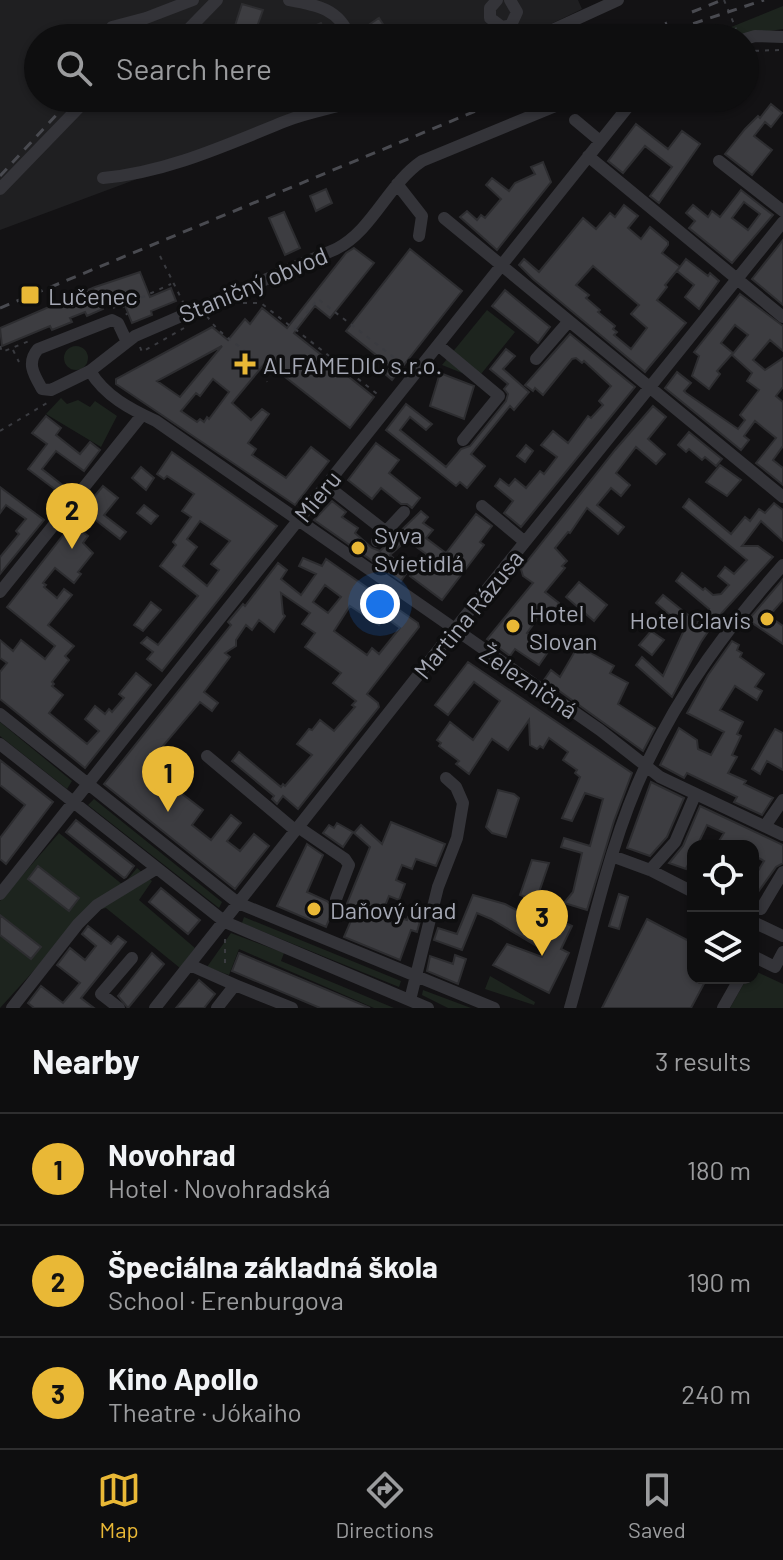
<!DOCTYPE html>
<meta charset="utf-8">
<style>
body{margin:0;font-family:Barlow,sans-serif;background:#171718;color:#f1f3f6}
.controls{position:absolute;right:24px;bottom:24px;display:grid;overflow:hidden;border-radius:16px;box-shadow:0 2px 6px #0004}
.controls button{width:72px;height:72px;display:grid;place-items:center;padding:0;border:0;border-bottom:2px solid #2e2e2f;background:#0e0e0f;color:#f1f3f6;font:40px sans-serif}
.you{position:absolute;left:380px;top:604px;width:28px;height:28px;margin:-20px;border:6px solid #fff;border-radius:50%;background:#1a73e8;box-shadow:0 0 0 12px #1a73e833}
.badge{display:grid;place-items:center;width:52px;height:52px;border-radius:50%;background:#e9b836;color:#111;font-size:26px;font-weight:700}
.pin{position:absolute;translate:-50% -66px;filter:drop-shadow(0 2px 4px #0008)}
.pin::after{content:'';position:absolute;top:42px;width:28px;height:24px;background:inherit;clip-path:polygon(0 0,100% 0,50% 100%)}
.list{margin:0;padding:0;list-style:none}
h2{display:flex;justify-content:space-between;align-items:center;height:104px;margin:0;padding:0 32px;font-size:34px}
h2 small{font-size:26px;font-weight:400;color:#9b9c9e}
.list li{display:grid;grid-template-columns:52px 1fr auto;gap:24px;align-items:center;box-sizing:border-box;height:112px;padding:0 32px;border-top:2px solid #2e2e2f}
.list b{display:block;font-size:30px;white-space:nowrap}
.list p{margin:0;font-size:26px;white-space:nowrap;color:#9b9c9e}
.list em{font-size:26px;font-style:normal;color:#9b9c9e}
.icon{flex:none;width:44px;height:44px;fill:none;stroke:currentColor;stroke-width:2;stroke-linecap:round;stroke-linejoin:round}
.map{position:relative;flex:none;width:783px;height:1008px;overflow:hidden}
.search{position:absolute;background:#0e0e0f;box-shadow:0 2px 6px #0004;left:24px;right:24px;top:24px;height:88px;display:flex;align-items:center;gap:20px;box-sizing:border-box;padding:0 28px;border-radius:44px;color:#9b9c9e;font-size:30px}
.sheet{height:440px;background:#0e0e0f}
nav{display:flex;justify-content:space-around;align-items:center;box-sizing:border-box;height:112px;border-top:2px solid #2e2e2f;background:#0e0e0f;font-size:22px;color:#9b9c9e}
nav a{display:grid;justify-items:center;gap:4px}
nav .on{color:#e9b836}
.map>svg:first-child{display:block}
.built{fill:#1f1f21}
.green{fill:#1d241e}
.building{fill:#3d3d41;stroke:#2d2d30;stroke-width:2;fill-rule:evenodd}
.lines{fill:none;stroke-linecap:round;stroke-linejoin:round}
.path{stroke:#3a3b40;stroke-width:2;stroke-dasharray:4 6;stroke-linecap:butt}
.minor{stroke:#343439;stroke-width:12}
.rail{stroke:#494a50;stroke-width:3;stroke-dasharray:10 8;stroke-linecap:butt}
.poi-dot{fill:#e9b836;stroke:#0e0e0f;stroke-width:3}
.labels{text-anchor:middle;dominant-baseline:central;stroke-width:7;stroke-linejoin:round;paint-order:stroke}
.street-label{font-size:24px;fill:#a5a8b4;stroke:#0e0e0f}
.poi-label{font-size:24px;fill:#a5a8b4;stroke:#0e0e0f;text-anchor:start}
</style>
<div class="map">
<svg width="783" height="1008" viewBox="0 0 783 1008">
<rect width="100%" height="100%" fill="#131214"/>
<path class="built" d="M0,0H578L582,9L522,38H38V98H383L301,118L0,230Z"/>
<path class="green" d="M783,6V29L724,38H704Z
M487,310L515,332L477,379L442,365Z
M64 358a12 12 0 1 1 24 0a12 12 0 1 1-24 0Z
M61,398L67,404L78,400L90,407L95,401L117,416L101,447L46,414Z
M0,722L72,781L67,789L0,736Z
M94,799L222,902L219,908L88,805Z
M59,833L123,885L137,868L152,881L139,900L195,948L180,968L106,908L86,913L0,1008V901Z
M244,917L401,981L399,987L242,923Z
M231,933L284,953L281,961L394,1008H374L239,949L229,975L207,967Z
M753,970L783,984V1008H730L747,978H753Z
M490,976L535,1002L534,1005L485,989Z
M423,990L471,1008H448L422,995Z"/>
<path class="building" d="M242,4L263,10L253,38H231Z
M379,18L392,38H379L370,24Z
M321,23L327,38H307L304,30Z
M771,104L782,113L771,127L765,122L754,136L772,150L752,175L725,154L745,129L758,116L760,118Z
M636,124L668,149L682,131L700,144L659,203L650,196L672,167L645,146L623,173L608,161Z
M543,162L551,182L497,250L460,217L467,211L477,220L481,215L485,218L501,199L486,185L492,178L509,191L515,183L535,174L531,167Z
M326,189L332,203L316,211L310,196Z
M741,190L773,215L732,263L689,228L695,221L686,213L693,205L708,217L712,211L720,217ZM744,202L760,214L748,230L732,218Z
M624,205L638,216L628,228L641,239L650,227L668,242V245L662,253L680,267L665,285L667,287L657,300L686,323L645,372L533,279L519,265L524,259L539,272L583,218L596,229L610,213L615,217ZM593,266L639,305L631,314L647,328L631,349L614,335L617,332L613,329L615,326L598,312L600,310L586,298L589,295L576,285Z
M284,212L300,248L285,255L269,218Z
M783,240V305L752,279Z
M354,248L374,263L330,318L315,306L294,333L374,397L350,428L266,362L232,403L251,420L262,409L269,414L248,443L256,449L252,455L286,478L311,447L329,461L295,505L116,384V379L212,327L228,340L245,319L250,324L262,308L287,328L346,253ZM222,346L180,397L157,381ZM213,379L229,392L209,419L207,417L204,422L200,419L197,422L181,411L196,393L200,396Z
M410,249L462,291L392,380L385,374L391,367L346,331Z
M686,259L708,276L710,273L719,281L699,309L685,297L694,285L677,271Z
M140,272L150,297L171,288L176,301L151,311L152,315L132,323L122,298L102,306L103,309L87,316L85,312L70,318L72,322L52,330L50,326L2,346L0,328L95,287Z
M505,290L550,327L538,343L492,306Z
M740,294L783,326V351L770,340L753,360L765,370L783,358V387L776,396L783,402V446L773,460L783,468V485L756,463L776,438L755,421L744,436L749,440L741,450L665,388L677,372L691,383L684,391L686,393L738,429L745,420L740,415L759,390L747,381L752,373L732,355L748,335L735,325L721,343L733,353L717,371L720,374L709,389L692,376L699,356L694,352Z
M570,334L635,387L521,527L504,513L513,501L495,486L500,479L509,486L515,479L526,488L540,471L544,474L557,457L541,445L553,431L568,443L588,416L591,418L603,405L599,401L611,386L584,361L582,363L576,358L572,359L543,395L535,388L533,391L525,385Z
M506,349L515,356L503,369L529,392L514,410L510,406L471,454L485,466L467,488L460,482L456,486L386,430L406,404L432,424L426,430L410,417L400,430L446,467L461,449L470,446L506,401L508,394L504,389L508,384L490,369Z
M440,373L474,386L464,419L430,406Z
M653,406L666,417L648,439L665,454L656,464L636,447L616,473L630,485L621,496L611,488L597,505L624,527L618,534L587,508L570,533L568,532L555,548L567,561L562,566L565,568L545,592L559,603L551,615L544,610L527,633L550,649L539,665L515,649L510,656L487,639L533,583L523,576L521,569L615,450Z
M46,416L61,428L56,435L80,454L90,442L100,450L84,471L56,451L42,469L70,491L65,497L28,469L47,444L32,433Z
M689,432L722,459L716,466L705,457L702,460L689,449L686,452L678,445Z
M376,443L399,460L389,473L420,498L412,508L407,504H401L381,488L372,499L348,480Z
M526,445L533,451L525,462L517,456Z
M172,452L277,526L162,671L147,659L153,652L141,643L147,637L158,645L198,596L160,566L176,545L173,542L191,517L182,511L194,494L167,476L164,479L157,474ZM200,521L230,541L211,564L219,570L207,586L183,566L197,547L187,539Z
M720,465L741,480L727,496L706,482Z
M141,467L154,478L146,490L132,478Z
M103,486L118,498L104,515L126,532L120,539L83,510Z
M0,487L44,520L0,574V557L19,534L16,531L26,519L6,505L0,513Z
M689,499L731,534L745,517L750,521L759,509L765,513L774,503L783,510V541L761,521L742,546H758L773,557L718,617L701,642L672,697L636,665L642,657L663,676L685,628L656,603L663,595L698,623L709,609L676,581L682,573L703,590L705,588L713,595L721,594L729,585L718,576L725,567L734,574L747,560L683,507Z
M332,501L346,512L342,517L358,528L355,533L372,548L380,551L421,511L428,517L423,523L433,530L426,538L446,553L476,514L492,526L480,542L484,545L442,600L410,576L426,554L407,540L390,555L408,571L401,581L314,520Z
M144,505L158,516L151,524L137,513Z
M72,524L88,536L83,543L93,553L78,572L81,574L74,583L55,568L43,583L46,585L44,587L57,598L64,589L72,595L48,625L74,646L65,656L69,660L52,682L54,684L52,686L63,695L49,713L87,744L99,731L85,719L95,706L105,714L109,709L112,712L124,698L119,694L136,673L151,685L85,768L0,699V672L7,663L0,658V640L13,651L21,640L45,659L55,646L7,607Z
M303,558L322,566L326,559L418,623L419,627L367,694L378,703L379,707L298,809L283,796L277,804L272,799L274,796L232,761L239,752L281,787L283,784L285,786L312,755L297,744L309,729L312,730L320,720L334,731L355,707L352,705L356,701L333,683L341,673L305,647L315,633L302,624L310,613L281,593L283,614L285,616L274,632L259,620L252,630L246,625L236,640V646L225,653L230,657L204,692L218,703L212,711L200,702L146,766L203,810L192,825L211,840L231,815L241,823L227,841L240,851L254,834L269,846L235,889L104,784L231,625L228,622L243,604L245,606L278,563L287,570L281,579L301,595L316,574L299,566ZM325,585L341,597L328,613L313,602ZM350,606L379,625L385,617L400,628L379,654L372,648L367,655L334,631Z
M783,579V600L769,616L783,626V644L748,620Z
M579,582L607,605L594,621L566,597Z
M151,602L161,610L143,631L134,625Z
M651,631L664,640L652,655L639,645Z
M732,641L739,645L737,650L742,653L740,657L764,674L755,687L762,691L757,700L735,686L720,710L743,722L737,734L741,736L732,755L737,757L728,773L746,781L744,784L773,798L762,815L734,802L737,797L687,773L684,778L660,765L679,728L697,740L698,749L711,755L724,732L687,713L708,675Z
M578,646L614,666L610,673L628,683L618,704L655,728L643,751L544,680L551,670L560,677Z
M468,662L632,773L614,821L587,910L564,903L573,892L582,853L561,847L564,838L590,846L603,799L585,793L572,821L562,818L580,777L575,773L577,770L563,760L568,752L549,738L543,748L540,746L537,749L530,745L529,720L508,750L492,739L469,774L456,764L459,761L439,746L441,743L437,740L450,722L473,740L500,701L474,682L448,715L435,705Z
M775,729L783,733V770L767,761L760,774L752,769Z
M0,760L53,802L6,864L0,859V838L25,805L0,785Z
M651,782L684,798L667,837L650,856L627,848Z
M498,790L514,794L519,798L506,837L492,833L486,827Z
M700,806L783,845V863L776,867L753,899V879L764,861L753,855V846H716L724,833L707,825L697,846H693V854L686,869L669,863L683,846Z
M76,820L134,866L126,877L124,878L66,832Z
M391,822L445,844L436,866L416,859L412,869L402,865L396,880L405,884L399,900L389,896L380,918L398,924L400,918L407,920L408,917L420,921L417,932L411,930L400,960L344,937L356,909L346,906L370,847L354,833L361,825L382,844Z
M337,823L353,832L343,847L323,833L329,825L334,828Z
M307,844L323,855L307,892L327,901L334,908L326,927L277,906Z
M532,860L549,863L536,901L520,895Z
M38,866L79,898L69,911L28,879Z
M161,888L200,920L188,934L149,902Z
M619,894L628,897L619,929L609,926Z
M473,895L505,904L532,918L536,909L572,926L561,949L569,953L549,993L493,965L507,944L542,957L545,951L491,919L477,913L462,950L434,940L438,928L457,934Z
M0,915L41,947L31,959L0,935Z
M647,919L693,943V978H707L691,1008H602Z
M88,926L111,944L118,936L126,942L81,998L94,1008H34L28,1003L41,986L63,1003L80,983L57,965L70,948L85,960L96,946L82,934Z
M152,953L164,964L128,1008L118,996Z
M239,953L370,1008H320L232,971Z
M455,955L466,959L458,984L427,971L430,956L453,964Z
M199,980L215,994L204,1008H176Z"/>
<g class="lines">
<path class="path" d="M724,0L736,29
M745,51L783,50
M745,87L752,76L745,52
M160,256L184,304
M243,303H261L294,329L318,299L405,366
M123,306L171,284
M113,308L122,304L127,315
M207,316C225,344 256,348 267,382
M295,329L381,397
M0,346L2,352L29,341
M140,347L142,352L184,328
M13,350L19,362
M0,431L47,403
M225,939V969"/>
<path class="minor" d="M289,0C317,5 340,9 350,38
M497,0L490,8V18L502,27L511,25
M510,0L517,12L511,25
M112,27L146,18L193,0
M180,38L217,0
M535,38L618,0
M745,39L755,36L783,37
M370,98C384,108 398,104 413,98
M575,120L600,141
M588,156L783,317
M719,161L783,211
M103,178C168,172 226,145 286,121C311,111 338,108 363,98
M397,184L422,216L419,236
M0,189L88,98
M444,218L783,497
M126,340L118,323L112,320L38,349C26,363 34,375 42,389L51,390L90,371L135,336L336,249C373,230 388,184 422,161L575,98
M438,345L499,396L463,440
M536,359L569,321
M90,371C105,396 130,409 156,421L600,730L660,777L783,835
M326,485L385,531
M482,506L525,542
M377,541L404,512
M0,592L142,415
M0,714L238,903L494,1008
M0,744L225,922L428,1008
M207,756L295,830
M765,826L783,800
M298,827L345,859L349,865L336,899
M612,856L650,870L693,892
M650,870L675,842L693,800
M0,894L635,98
M761,909L783,872
M753,922L783,936
M753,956L775,967L783,952
M190,965L235,985L217,1008
M235,985L292,1008
M410,1000L438,887L457,838L463,803L456,787L446,778
M12,1008L78,924L97,905L156,869
M119,1008L101,994L132,958
M155,1008L454,630L783,222
M570,1008C593,927 610,841 646,765C681,690 729,626 783,565
M723,1008L740,978"/>
<path class="rail" d="M692,12L722,0
M659,35L764,0
M632,38L667,23
M0,176L72,98
M0,308L507,98"/>
</g>
<g class="poi-dot">
<rect x="20" y="285" width="20" height="20" rx="4"/>
<path d="M241 352h8v8h8v8h-8v8h-8v-8h-8v-8h8z"/>
<circle cx="358" cy="548" r="8"/>
<circle cx="767" cy="619" r="8"/>
<circle cx="513" cy="626" r="8"/>
<circle cx="314" cy="909" r="8"/>
</g>
<g class="labels">
<g class="street-label">
<text transform="translate(253 284) rotate(-23)">Staničný obvod</text>
<text transform="translate(317 496) rotate(-51)">Mieru</text>
<text transform="translate(468 614) rotate(-51)">Martina Rázusa</text>
<text transform="translate(529 681) rotate(34)">Železničná</text>
</g>
<g class="poi-label">
<text x="48" y="295">Lučenec</text>
<text x="263" y="364">ALFAMEDIC s.r.o.</text>
<text x="374" y="534">Syva<tspan x="374" dy="28">Svietidlá</tspan></text>
<text x="529" y="612">Hotel<tspan x="529" dy="28">Slovan</tspan></text>
<text x="751" y="619" text-anchor="end">Hotel Clavis</text>
<text x="330" y="909">Daňový úrad</text>
</g>
</g>
</svg>
<div class="controls">
<button><svg class="icon" aria-label="locate" viewBox="0 0 24 24"><circle cx="12" cy="12" r="6"/><path d="M12 2v4M12 18v4M2 12h4M18 12h4"/></svg></button>
<button><svg class="icon" aria-label="layers" viewBox="0 0 24 24"><path d="M12 4l9 5-9 5-9-5zM3 14l9 5 9-5"/></svg></button>
</div>
<div class="you"></div>
<div class="pin badge" style="left:168px;top:812px">1</div>
<div class="pin badge" style="left:72px;top:549px">2</div>
<div class="pin badge" style="left:542px;top:956px">3</div>
<div class="search"><svg class="icon" aria-label="search" viewBox="0 0 24 24"><circle cx="10" cy="10" r="6"/><path d="M15 15l6 6"/></svg>Search here</div>
</div>
<section class="sheet">
<h2>Nearby<small>3 results</small></h2>
<ul class="list">
<li><span class="badge">1</span><div><b>Novohrad</b><p>Hotel · Novohradská</p></div><em>180 m</em></li>
<li><span class="badge">2</span><div><b>Špeciálna základná škola</b><p>School · Erenburgova</p></div><em>190 m</em></li>
<li><span class="badge">3</span><div><b>Kino Apollo</b><p>Theatre · Jókaiho</p></div><em>240 m</em></li>
</ul>
</section>
<nav>
<a class="on"><svg class="icon" aria-label="map" viewBox="0 0 24 24"><path d="M3 6l6-2 6 2 6-2v14l-6 2-6-2-6 2zM9 4v14M15 6v14"/></svg>Map</a>
<a><svg class="icon" aria-label="directions" viewBox="0 0 24 24"><path d="M12 3l9 9-9 9-9-9zM9 14v-3h6M13 9l2 2-2 2"/></svg>Directions</a>
<a><svg class="icon" aria-label="saved" viewBox="0 0 24 24"><path d="M7 4h10v16l-5-4-5 4z"/></svg>Saved</a>
</nav>
